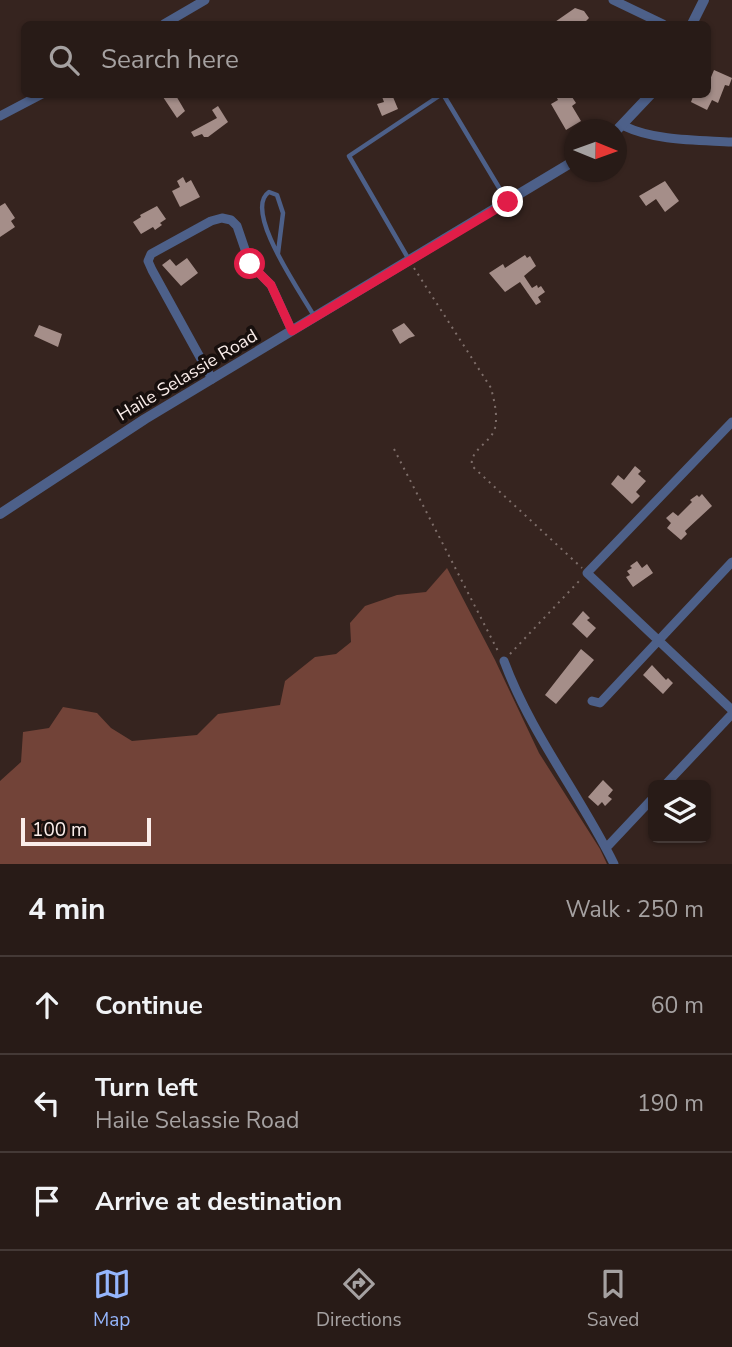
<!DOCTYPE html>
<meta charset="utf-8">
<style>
body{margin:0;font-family:"Nunito Sans",sans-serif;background:#302420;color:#f1f3f6}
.controls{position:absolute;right:21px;bottom:21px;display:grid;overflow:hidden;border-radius:10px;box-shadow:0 2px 5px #0004}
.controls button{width:63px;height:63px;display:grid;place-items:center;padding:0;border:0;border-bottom:2px solid #443936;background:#281b17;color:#f1f3f6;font:35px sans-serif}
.compass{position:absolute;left:564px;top:119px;width:63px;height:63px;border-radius:50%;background:#281b17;box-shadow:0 2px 5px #0004;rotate:91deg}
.scale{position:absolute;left:21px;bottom:18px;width:130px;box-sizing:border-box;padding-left:7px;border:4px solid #faedea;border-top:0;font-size:19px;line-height:24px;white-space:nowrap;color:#faedea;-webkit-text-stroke:5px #170f0d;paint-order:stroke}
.stop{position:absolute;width:21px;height:21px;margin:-16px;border:5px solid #e11d48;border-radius:50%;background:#fff}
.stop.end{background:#e11d48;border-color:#fff;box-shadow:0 2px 7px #0008}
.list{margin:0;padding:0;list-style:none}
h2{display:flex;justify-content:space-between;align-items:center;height:91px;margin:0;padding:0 28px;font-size:30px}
h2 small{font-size:23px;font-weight:400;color:#a5a1a1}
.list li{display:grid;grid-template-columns:46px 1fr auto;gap:21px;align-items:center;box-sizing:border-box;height:98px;padding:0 28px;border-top:2px solid #443936}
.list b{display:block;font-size:26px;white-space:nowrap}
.list p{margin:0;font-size:23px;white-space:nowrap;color:#a5a1a1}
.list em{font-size:23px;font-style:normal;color:#a5a1a1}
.icon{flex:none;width:38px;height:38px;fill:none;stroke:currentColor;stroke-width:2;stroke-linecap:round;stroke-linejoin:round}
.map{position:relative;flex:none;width:732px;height:864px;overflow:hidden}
.search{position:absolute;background:#281b17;box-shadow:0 2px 5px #0004;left:21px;right:21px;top:21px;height:77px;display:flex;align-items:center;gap:18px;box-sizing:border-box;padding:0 24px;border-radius:10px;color:#a5a1a1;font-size:26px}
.sheet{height:385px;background:#281b17}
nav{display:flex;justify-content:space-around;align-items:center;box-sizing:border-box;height:98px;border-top:2px solid #443936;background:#281b17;font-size:19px;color:#a5a1a1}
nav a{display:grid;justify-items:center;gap:4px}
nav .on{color:#95b6fd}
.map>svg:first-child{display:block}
.green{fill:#724338}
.building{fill:#a58e89}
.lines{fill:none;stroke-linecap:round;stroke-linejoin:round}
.path{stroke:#7e6e6a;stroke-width:2;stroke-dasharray:2 5;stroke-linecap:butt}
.service{stroke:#4d6089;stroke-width:4.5}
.minor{stroke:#4d6089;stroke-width:9}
.tertiary{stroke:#4d6089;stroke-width:10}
.route{stroke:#e11d48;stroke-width:9}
.labels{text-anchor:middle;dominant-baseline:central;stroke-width:7;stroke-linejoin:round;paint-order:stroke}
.street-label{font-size:18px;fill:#faedea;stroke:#170f0d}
</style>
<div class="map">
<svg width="732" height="864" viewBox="0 0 732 864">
<rect width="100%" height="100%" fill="#36241f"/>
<path class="green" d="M447,568L495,660L539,753L600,849L607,864H0V781L21,762L23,732L49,728L63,707L97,713L111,728L132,741L197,735L218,714L280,705L285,681L315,657L336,654L351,642L350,623L365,606L397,595L426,592Z"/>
<path class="building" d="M575,8L584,11L589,18L583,24H552Z
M714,70L732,78L729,86L725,85L718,103L712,100L707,110L691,102L694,94H708V81L709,82Z
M161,94H175L185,111L177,118Z
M381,94H388L390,98L393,97L398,109L382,116L377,104L384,102Z
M555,94H570L576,103L572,106L581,121L566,130L551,104L558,100Z
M218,106L228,122L208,137H204L202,134L194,137L191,132L217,118L212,110Z
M183,177L186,183L191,180L200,197L180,207L172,191L180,187L177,181Z
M665,181L679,201L665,212L656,199L646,206L639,196Z
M5,203L15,218L11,221L15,227L0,237V206Z
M157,206L166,219L160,223L162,225L155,230L153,227L141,234L133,222L141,217L140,215Z
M525,255L527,258L530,256L536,266L524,276L532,288L537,285L538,288L541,286L545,292L538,297L541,302L536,305L520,282L505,292L489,273L503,264L505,268Z
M187,258L198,273L181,286L162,265L170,259L176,266Z
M404,323L415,336L409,338L400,344L392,330Z
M39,325L62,334L58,347L34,336Z
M635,466L641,471L638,474L646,481L636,492L640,496L632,504L611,484L618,475L624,480Z
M702,494L712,506L685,531L687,534L681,540L667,528L671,523L666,518L673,512L678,516L692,502L690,500L697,495L699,497Z
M637,561L642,568L647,564L653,573L633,587L626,577L630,575L627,571L632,568L630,566Z
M583,611L590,618L587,620L596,628L587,638L572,624Z
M581,649L594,660L556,704L545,695Z
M652,665L666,680L668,678L673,683L663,694L643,675Z
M603,780L613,790L608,796L612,799L605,806L602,802L598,806L588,797Z"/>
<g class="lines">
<path class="path" d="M414,268L491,388C494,400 498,415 495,428C491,443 469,450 472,466L582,568
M394,449L499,653
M510,654L581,579"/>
<path class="service" d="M443,94L507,201
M278,253L283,213L277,195L269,192C242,210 302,294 314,316
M408,258L349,156L442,94"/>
<path class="minor" d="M613,0L663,24
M164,24L205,0
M0,116L42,94
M624,126C655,141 697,140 732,142
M212,379L152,270L148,261L151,254L211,221L222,218L231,220L237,226L250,264L271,285L292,331
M732,422L587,573L732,710
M504,661C531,734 580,795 614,864
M592,701L600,703L732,562
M665,785L732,714
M606,848L653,798"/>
<path class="tertiary" d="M692,24L704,0
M616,131L651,94
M0,514L145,419L574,161"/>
</g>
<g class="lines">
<path class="route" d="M250,264L271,285L292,331L508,202"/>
</g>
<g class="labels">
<g class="street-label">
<text transform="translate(187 375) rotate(-31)">Haile Selassie Road</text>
</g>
</g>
</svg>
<div class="controls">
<button><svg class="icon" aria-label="layers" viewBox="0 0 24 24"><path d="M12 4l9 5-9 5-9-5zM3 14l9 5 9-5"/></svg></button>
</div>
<svg class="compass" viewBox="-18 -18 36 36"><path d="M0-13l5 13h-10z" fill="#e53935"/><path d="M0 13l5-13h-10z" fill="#a5a1a1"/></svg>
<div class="scale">100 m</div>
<div class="stop" style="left:250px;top:264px"></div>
<div class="stop end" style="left:508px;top:202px"></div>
<div class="search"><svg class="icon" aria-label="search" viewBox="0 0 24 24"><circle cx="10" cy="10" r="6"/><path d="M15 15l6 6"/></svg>Search here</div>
</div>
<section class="sheet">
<h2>4 min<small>Walk · 250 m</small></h2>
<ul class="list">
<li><svg class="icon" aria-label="ahead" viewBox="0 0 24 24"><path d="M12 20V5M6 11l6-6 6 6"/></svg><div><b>Continue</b></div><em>60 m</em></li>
<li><svg class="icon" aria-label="left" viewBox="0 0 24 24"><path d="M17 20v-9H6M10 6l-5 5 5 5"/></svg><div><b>Turn left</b><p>Haile Selassie Road</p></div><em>190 m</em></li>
<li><svg class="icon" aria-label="arrive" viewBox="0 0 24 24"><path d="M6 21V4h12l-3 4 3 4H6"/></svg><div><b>Arrive at destination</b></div></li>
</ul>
</section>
<nav>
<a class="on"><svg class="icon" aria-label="map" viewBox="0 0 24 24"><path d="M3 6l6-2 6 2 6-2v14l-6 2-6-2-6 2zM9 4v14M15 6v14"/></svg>Map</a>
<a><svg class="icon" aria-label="directions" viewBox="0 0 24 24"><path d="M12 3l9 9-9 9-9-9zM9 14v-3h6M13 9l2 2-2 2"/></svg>Directions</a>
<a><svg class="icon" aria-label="saved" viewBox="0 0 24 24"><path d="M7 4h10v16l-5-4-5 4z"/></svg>Saved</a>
</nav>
